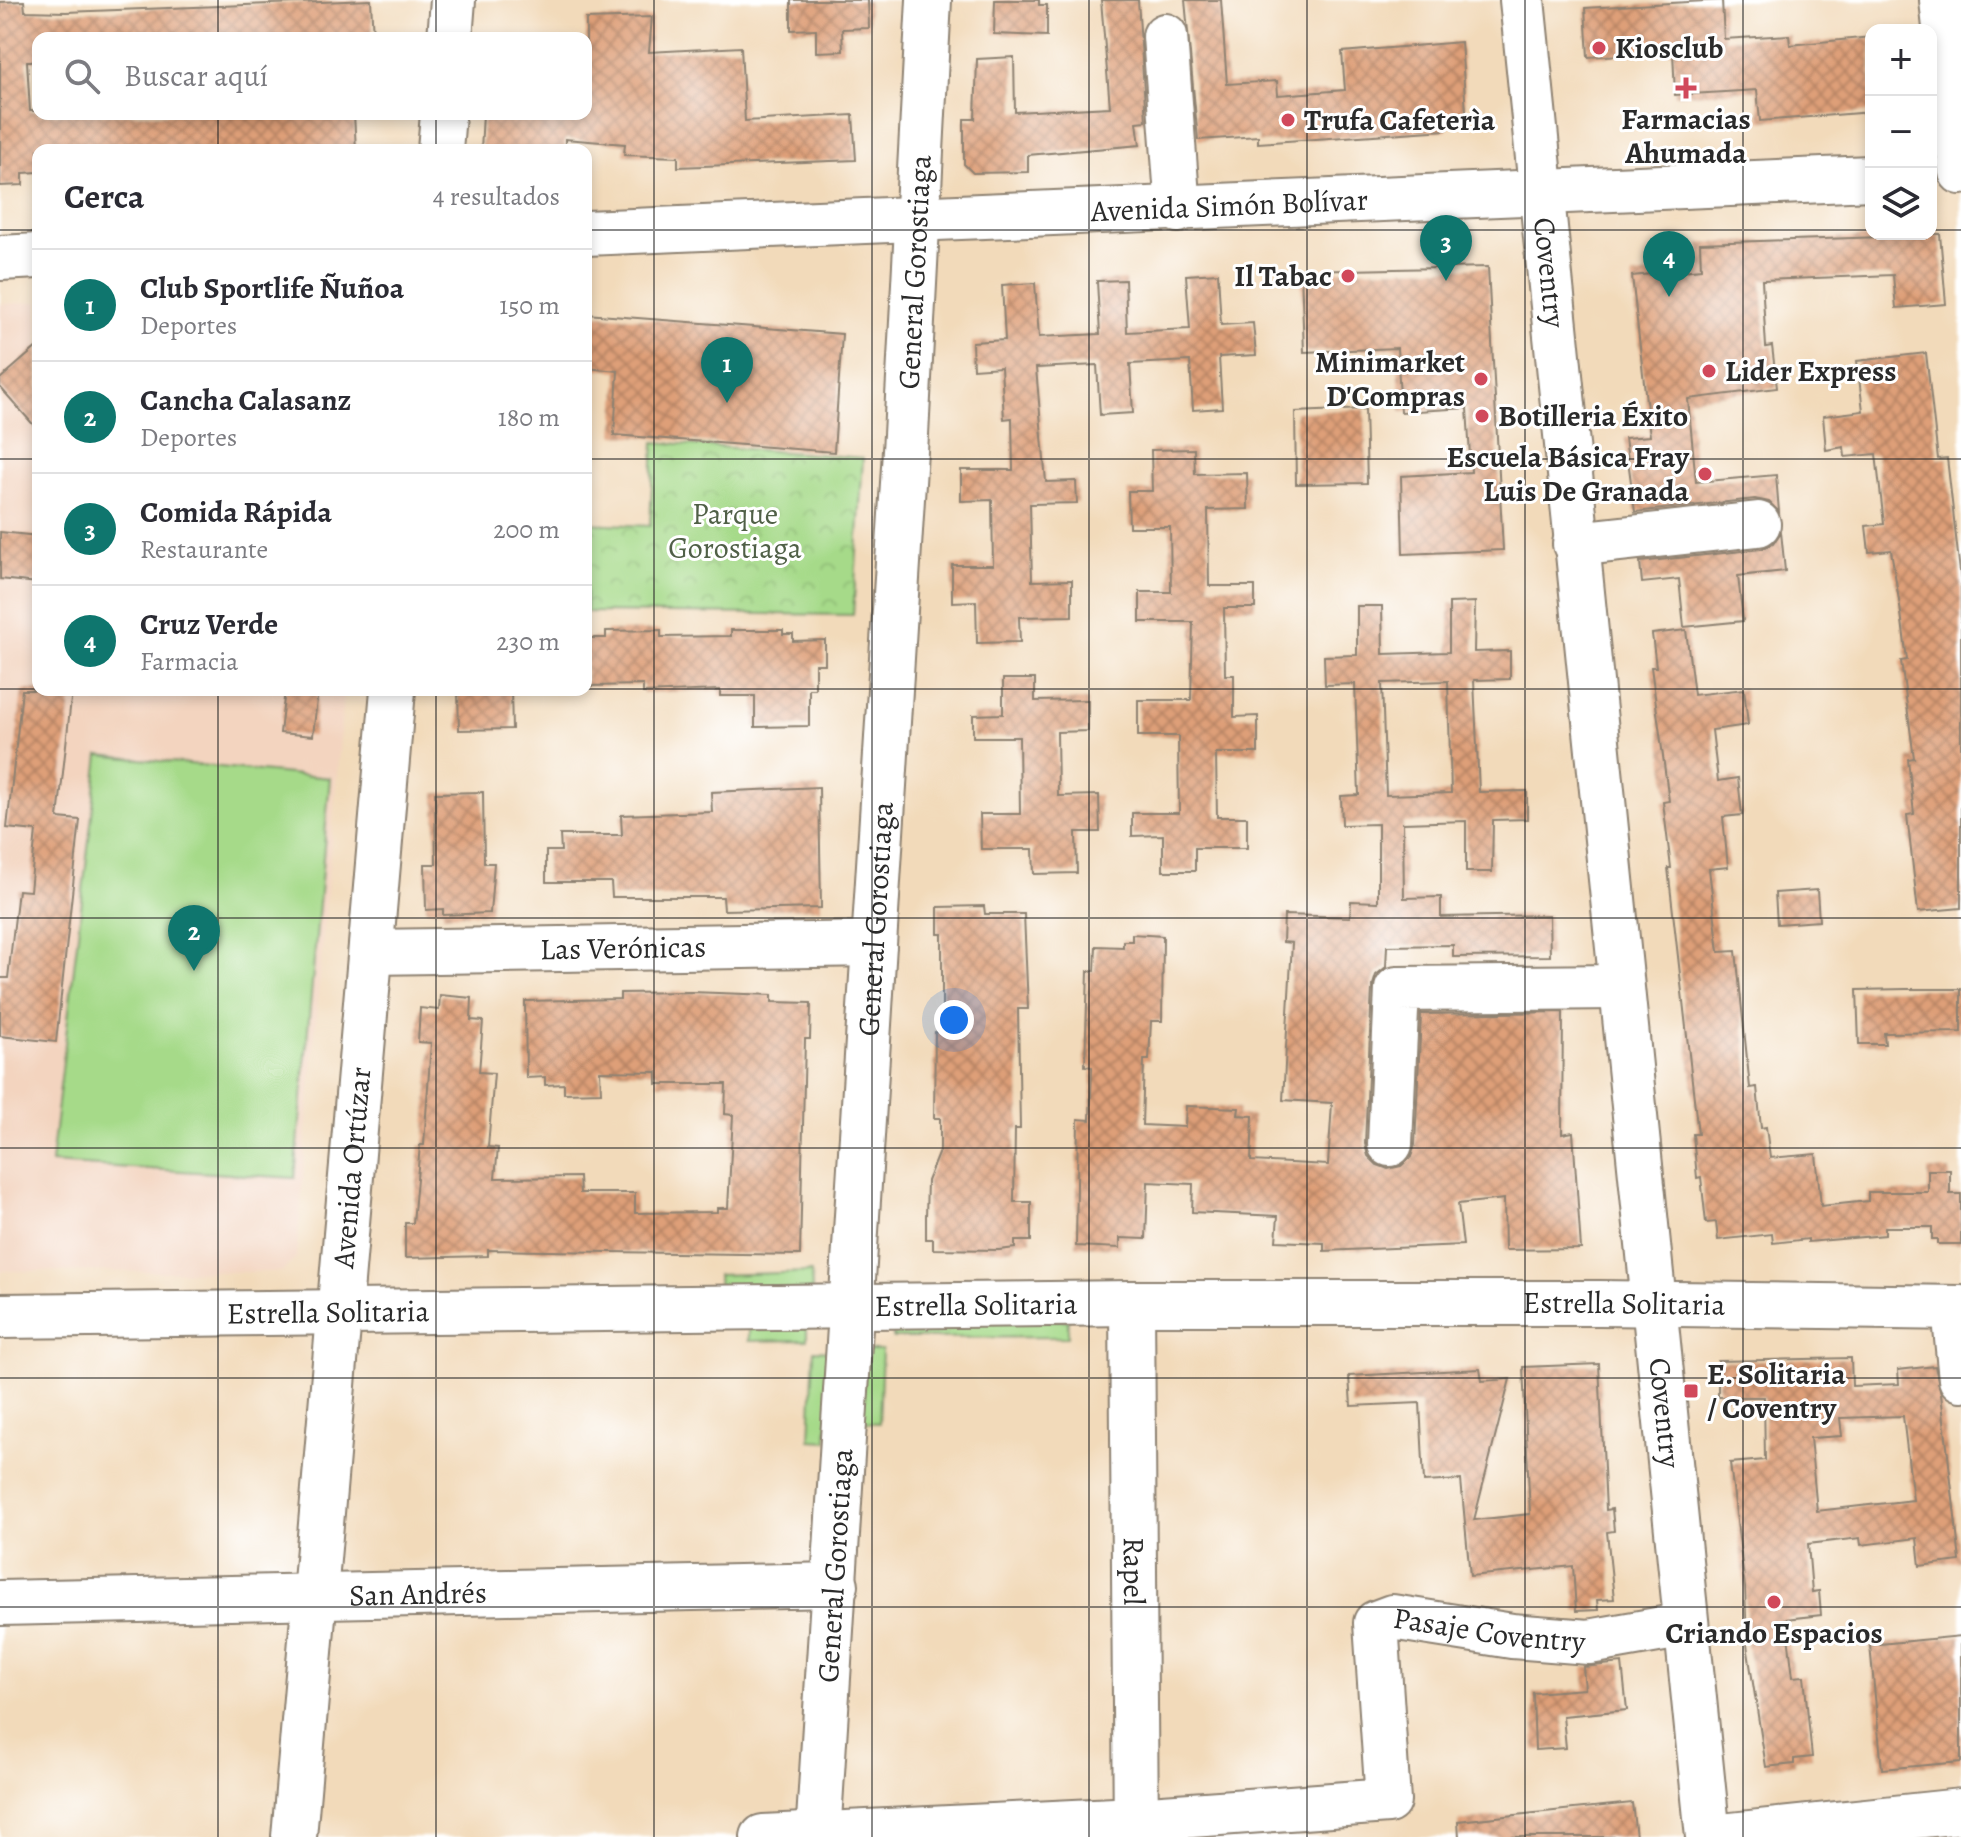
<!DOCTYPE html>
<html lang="es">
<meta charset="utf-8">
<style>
body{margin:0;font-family:Alegreya,serif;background:#f2f2f3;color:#2b2b33}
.controls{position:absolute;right:24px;top:24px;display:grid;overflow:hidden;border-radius:16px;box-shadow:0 4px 12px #0003}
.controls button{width:72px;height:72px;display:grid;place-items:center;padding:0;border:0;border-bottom:2px solid #e1e1e2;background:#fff;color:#2b2b33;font:40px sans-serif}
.you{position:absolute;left:954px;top:1020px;width:28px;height:28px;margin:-20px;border:6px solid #fff;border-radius:50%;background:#1a73e8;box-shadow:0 0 0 12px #1a73e833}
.badge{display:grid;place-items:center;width:52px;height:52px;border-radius:50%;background:#0f766e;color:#fff;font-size:26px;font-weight:700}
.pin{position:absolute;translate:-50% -66px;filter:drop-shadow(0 2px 4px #0008)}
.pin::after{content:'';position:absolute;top:42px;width:28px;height:24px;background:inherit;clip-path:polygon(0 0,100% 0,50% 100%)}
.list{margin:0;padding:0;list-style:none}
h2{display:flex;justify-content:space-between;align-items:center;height:104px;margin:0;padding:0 32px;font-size:34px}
h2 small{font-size:26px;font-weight:400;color:#7c7c81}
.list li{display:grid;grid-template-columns:52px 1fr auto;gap:24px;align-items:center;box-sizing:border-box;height:112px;padding:0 32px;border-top:2px solid #e1e1e2}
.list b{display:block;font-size:30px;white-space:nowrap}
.list p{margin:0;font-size:26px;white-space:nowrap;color:#7c7c81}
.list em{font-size:26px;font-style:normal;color:#7c7c81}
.icon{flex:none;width:44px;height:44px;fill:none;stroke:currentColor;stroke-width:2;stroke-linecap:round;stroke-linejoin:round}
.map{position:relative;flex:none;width:1961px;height:1837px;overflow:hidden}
.search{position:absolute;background:#fff;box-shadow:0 4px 12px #0003;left:32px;top:32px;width:560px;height:88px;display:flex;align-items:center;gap:20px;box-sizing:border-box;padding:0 28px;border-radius:16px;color:#7c7c81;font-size:30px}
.panel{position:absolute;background:#fff;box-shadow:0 4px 12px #0003;left:32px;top:144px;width:560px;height:552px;border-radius:16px}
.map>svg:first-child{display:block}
.built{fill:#f3d4bf}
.green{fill:#a6da89;stroke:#68825a;stroke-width:2}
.park{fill:url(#park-crowns);stroke:#68825a;stroke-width:2}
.building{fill:url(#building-cross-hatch);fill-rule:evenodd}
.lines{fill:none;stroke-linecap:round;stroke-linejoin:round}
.minor-casing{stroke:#8e8272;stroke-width:48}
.minor{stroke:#fff;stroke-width:44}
.grid{fill:none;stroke:#2b2b2b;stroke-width:2;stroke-opacity:0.55}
.poi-dot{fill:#d1495b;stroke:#fff;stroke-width:3}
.labels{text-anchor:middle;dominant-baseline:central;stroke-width:6;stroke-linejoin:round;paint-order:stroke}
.poi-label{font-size:30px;font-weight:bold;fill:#2b2b2b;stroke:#fff;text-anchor:start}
.street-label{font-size:30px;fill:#2b2b2b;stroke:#fff}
.park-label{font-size:30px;fill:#506047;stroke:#fff}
</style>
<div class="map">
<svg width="1961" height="1837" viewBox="0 0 1961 1837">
<defs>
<pattern id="park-crowns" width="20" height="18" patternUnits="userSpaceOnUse" patternTransform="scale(2)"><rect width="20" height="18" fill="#a6da89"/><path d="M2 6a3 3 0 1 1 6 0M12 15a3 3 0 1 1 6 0" fill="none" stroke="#8fbb76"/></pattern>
<pattern id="building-cross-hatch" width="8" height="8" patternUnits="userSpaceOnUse" patternTransform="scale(2)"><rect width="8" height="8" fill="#de9f78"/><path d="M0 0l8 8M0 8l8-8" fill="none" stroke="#b48263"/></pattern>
</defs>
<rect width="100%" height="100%" fill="#fff"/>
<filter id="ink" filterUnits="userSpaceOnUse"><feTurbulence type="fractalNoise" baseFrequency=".0125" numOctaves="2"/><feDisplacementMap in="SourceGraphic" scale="16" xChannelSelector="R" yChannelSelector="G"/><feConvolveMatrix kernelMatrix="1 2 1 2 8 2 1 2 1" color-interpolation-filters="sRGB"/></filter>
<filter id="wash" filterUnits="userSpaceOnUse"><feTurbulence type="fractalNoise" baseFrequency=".006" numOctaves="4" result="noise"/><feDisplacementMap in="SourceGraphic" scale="32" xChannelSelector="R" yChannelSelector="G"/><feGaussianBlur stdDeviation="1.8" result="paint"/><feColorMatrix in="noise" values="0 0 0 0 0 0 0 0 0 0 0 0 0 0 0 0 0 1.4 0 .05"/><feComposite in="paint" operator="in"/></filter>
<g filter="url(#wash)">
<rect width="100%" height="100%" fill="#f2daba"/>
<path class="built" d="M38,302V690H344L296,1258L282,1272L0,1271V304Z"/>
<path class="green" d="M99,755L330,778L295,1178L51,1163Z
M811,1272L812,1290L719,1292L718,1275Z
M1068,1320V1337L893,1338V1321Z
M807,1322V1340L749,1341V1323Z
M814,1350L832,1351L827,1441L810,1440Z
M865,1350H882L879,1423L862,1422Z"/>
<path class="park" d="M654,442L863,458L853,615L586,612V523L650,526Z"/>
<g id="blocks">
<path class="building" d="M371,0L373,38H38V61H27L30,111H38V114H354L356,150H38V172L23,173V185L0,186V2L24,1L25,11L66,12Z
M791,0H868L869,28L842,29L843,51L816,52V29L791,30Z
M995,0H1039V5H1047V36L994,34Z
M1101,0H1138L1146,121L1137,122L1140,145L1028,155V172L973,173L964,164V119H975L977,59L1014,57L1015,112L1110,107Z
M1185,0H1221L1227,84L1277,81L1278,95L1345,90L1342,52L1461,42L1466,112L1446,130L1258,143V136L1198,140Z
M1722,0L1724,39L1789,35L1790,45L1871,37V112L1760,121L1757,90L1675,95L1673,52L1588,57L1585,8Z
M652,17L649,52L741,47L745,121L853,115L856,160L678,167V157L624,155L625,144L565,139V150H481L483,114H586V19Z
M1883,234H1940L1946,304L1896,308L1893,275L1762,280L1766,347L1772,346L1777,388L1688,399L1696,482L1776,475L1779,512L1769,502L1755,499L1635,512L1625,438L1650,436L1632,276L1701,269L1700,243L1883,237Z
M1488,267L1503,550L1403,554L1401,476L1471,472L1467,408L1401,412L1397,348L1304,352L1301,271Z
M1218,273L1221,325L1253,323L1256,355L1219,357L1222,408L1193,410L1190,361L1130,364L1133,413L1100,415L1097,365L1036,368L1046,482L1076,481L1077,503L1030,504L1032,581L1072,580V616L1019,617L1020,642L977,643L976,601L952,602V565H993L992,500L961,501V470H1013L1012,418L1004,419L1001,367L973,369L972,342L1005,340L1002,285L1035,283L1039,337L1100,334L1097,281L1125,280L1127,332L1168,330L1190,329L1186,275Z
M586,314L842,334L834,452L614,435L618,371L586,368Z
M38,346V430L0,387V379Z
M1926,353L1938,459L1947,458L1961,581V908L1918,912L1907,815L1914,814L1908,759L1914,758L1901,661L1907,660L1901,613L1891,550L1869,552L1866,526L1884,524L1876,454L1845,457L1844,447L1826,450L1823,416L1863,411L1857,361Z
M1365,409L1367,483L1296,484L1295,412Z
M1194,449L1195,474L1247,473L1248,509L1208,510L1209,586H1255V608H1224L1225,675H1234V717L1258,716V753H1216L1217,817H1247V848H1195V871H1163V835L1132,836V813H1179L1178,736H1138V700H1191L1193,622H1140V592H1171L1170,527H1129L1128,491H1152L1151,450Z
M0,532L38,536V583L0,579Z
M1781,532L1785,571L1738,576L1743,621L1684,627L1679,579L1642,583L1640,562L1761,549L1773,544Z
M1475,602L1474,652L1510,651V679L1474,680L1479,792L1527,791V819L1493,820L1492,872H1466V821L1403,823L1404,898L1441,897V917L1549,915L1550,956L1453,957V945L1387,946L1386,967L1376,975L1372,988L1365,1144L1368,1156L1377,1165L1388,1169L1401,1166L1411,1157L1415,1145L1421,1014L1563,1012L1562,1134L1573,1132L1581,1249L1505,1250L1504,1199L1458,1204L1463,1245L1324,1251V1243L1276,1241L1278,1216L1192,1212L1193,1184L1148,1182L1146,1239L1120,1238V1248L1076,1246L1078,1119L1090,1120L1092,1067L1085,1066L1088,971H1095L1096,946L1123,947V941H1132V934L1163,936L1162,1021H1151L1149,1060H1144L1142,1125L1185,1127L1186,1106L1239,1108L1238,1115L1253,1116L1251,1161L1328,1165L1332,1103L1283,1100L1292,943L1283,942L1284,915L1350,917L1351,901L1378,902V824L1342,825L1341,796L1359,795L1355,684L1325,685L1324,656L1357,655V606H1382L1383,654L1449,652V603ZM1448,681L1451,793L1386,795L1382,683Z
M661,630V637L731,636V630H783V634H793V641L825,640V664H815V689H809V726L755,727V696H720V690L643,693V685L586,686V638H606V631Z
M1686,630L1694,695L1744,689L1748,725L1712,730L1718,781L1738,778L1742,815L1723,817L1728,867L1709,869L1719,952L1736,951L1750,1088L1757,1087L1761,1128L1766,1127L1770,1158L1816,1154L1821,1206L1868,1201V1192H1928V1170H1950V1194H1961V1244H1937V1239H1932V1227H1885V1235L1808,1242V1239L1773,1243L1772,1234L1718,1240L1716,1222L1706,1223L1701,1177L1697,1178L1693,1134H1698L1668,868H1671L1663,802L1669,801L1651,667H1656L1652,634Z
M1003,679H1035V701L1088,700V731L1057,732L1058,796L1099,795L1100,832H1076L1077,873L1034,874L1033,849H981L980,814H1020L1019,737H973V715L1003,714Z
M22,690H72L58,818L80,820L56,1042L0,1036V978H8L18,890L30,891L36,831L7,828Z
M285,690H318L313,736L280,733Z
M458,690H511L512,729L459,730Z
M819,787L821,908L724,910L723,897H612L611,882H546V851H561L560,835H622L621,815L712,812L711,792Z
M483,792L484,863H494L490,913L443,915V909L426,910L425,864H436L435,793Z
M1817,890L1819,921L1777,924L1775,893Z
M984,906L985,914H1024L1028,1009H1018L1020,1129H1015L1014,1202H1031V1241H1015V1248L999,1250L933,1249V1239H926V1217L927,1181L940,1149V1118H934L935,1032H942V934H938V907Z
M1906,989H1961V1032L1884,1033L1885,1044H1859L1857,990Z
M691,992L772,995V1002L811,1003L810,1039H805L800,1255L488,1250V1256L405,1258V1223H413L420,1145H424L431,1043L418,1042L420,1008L439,1010L440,995L472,998L471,1020L483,1021L479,1072L494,1073L488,1147L498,1148L495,1178L579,1177L580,1193H635V1213L717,1212V1208H728L733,1115L725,1114L726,1084H657V1072L600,1071L601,1092L564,1093V1084L545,1085V1077L526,1078L525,1001L620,999V993Z
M1851,1358L1852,1386L1899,1384L1898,1370L1935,1366L1941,1394L1960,1561L1920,1566L1917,1538L1861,1545L1860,1538L1808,1544L1812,1592L1819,1591L1821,1615L1786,1619L1793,1677L1804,1676L1812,1757L1794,1759V1764L1766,1767L1747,1645L1745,1588L1730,1463L1765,1460L1764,1397H1718V1361ZM1903,1416L1913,1500L1817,1511L1810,1438L1842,1436L1840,1418Z
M1599,1364L1606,1510L1612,1509L1614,1531L1607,1532L1614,1599L1597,1600L1598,1610L1576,1611L1573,1566L1470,1576L1461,1480L1424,1482L1420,1403L1351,1406L1349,1376L1480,1369L1482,1381L1510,1379L1474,1520L1530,1514L1523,1367Z
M1961,1636V1762L1882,1769L1870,1645Z
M1622,1663L1627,1710L1563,1716L1566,1748L1535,1750L1533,1693L1585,1689L1583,1667Z
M1632,1803L1636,1837H1459L1458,1821Z"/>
</g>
</g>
<g filter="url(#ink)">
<use href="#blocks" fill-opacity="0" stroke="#8e8272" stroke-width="2"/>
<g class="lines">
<defs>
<g id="minor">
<path id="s1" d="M1522,0L1708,1837"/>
<path d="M1942,0L1961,172"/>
<path d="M1165,36L1178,210"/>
<path d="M450,38L453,0"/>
<path d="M440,150L443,114"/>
<path id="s2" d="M586,233L1871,178"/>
<path d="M0,258L38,256"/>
<path d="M1575,544L1758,524"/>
<path id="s3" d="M371,952L874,944"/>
<path d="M1390,1144L1397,989L1619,987"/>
<path id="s4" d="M1132,1303L1136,1837"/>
<path d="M1954,1308L1961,1379"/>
<path id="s5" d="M0,1316L1132,1303H1600L1961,1308"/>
<path id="s6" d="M0,1603L836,1585"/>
<path id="s7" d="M294,1837L393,690"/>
<path id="s8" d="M763,1837L1135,1819L1388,1801L1376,1623L1392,1617L1512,1636L1589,1642L1686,1625"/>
<path id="s9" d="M818,1837L906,435L929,0"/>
<path d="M1712,1837L1961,1811"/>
</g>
</defs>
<use href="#minor" class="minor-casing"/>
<use href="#minor" class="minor"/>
</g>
</g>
<path class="grid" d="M218,0V38M436,0V38M654,0V1837M872,0V1837M1089,0V1837M1307,0V1837M1525,0V1837M1743,0V1837M218,114V150M436,114V150M0,230H38M586,230H1871M1931,230H1961M0,459H38M586,459H1961M0,689H38M586,689H1961M218,690V1837M436,690V1837M0,918H1961M0,1148H1961M0,1378H1961M0,1607H1961"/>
<g class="poi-dot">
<circle cx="1599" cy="48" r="8"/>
<path d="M1682 76h8v8h8v8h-8v8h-8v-8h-8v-8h8z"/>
<circle cx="1288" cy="120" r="8"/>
<circle cx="1348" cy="276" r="8"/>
<circle cx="1709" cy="371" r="8"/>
<circle cx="1481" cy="379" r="8"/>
<circle cx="1482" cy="416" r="8"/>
<circle cx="1705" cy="474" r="8"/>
<rect x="1683" y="1383" width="16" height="16" rx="4"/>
<circle cx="1774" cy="1602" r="8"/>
</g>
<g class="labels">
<g class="poi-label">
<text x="1615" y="48">Kiosclub</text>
<text x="1686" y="119" text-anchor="middle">Farmacias<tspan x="1686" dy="34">Ahumada</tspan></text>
<text x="1304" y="120">Trufa Cafeterìa</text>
<text x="1332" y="276" text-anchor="end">Il Tabac</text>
<text x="1465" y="362" text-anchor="end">Minimarket<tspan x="1465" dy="34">D'Compras</tspan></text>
<text x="1725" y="371">Lider Express</text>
<text x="1498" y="416">Botilleria Éxito</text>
<text x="1689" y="457" text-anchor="end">Escuela Básica Fray<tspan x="1689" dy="34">Luis De Granada</tspan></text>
<text x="1707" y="1374">E. Solitaria<tspan x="1707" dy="34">/ Coventry</tspan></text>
<text x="1774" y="1633" text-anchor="middle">Criando Espacios</text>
</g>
<g class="street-label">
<text stroke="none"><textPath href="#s2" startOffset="644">Avenida Simón Bolívar</textPath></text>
<text stroke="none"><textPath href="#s9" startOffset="1568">General Gorostiaga</textPath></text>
<text stroke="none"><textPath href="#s1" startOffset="274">Coventry</textPath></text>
<text stroke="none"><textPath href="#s9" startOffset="920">General Gorostiaga</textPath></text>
<text stroke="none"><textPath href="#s3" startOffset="252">Las Verónicas</textPath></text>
<text stroke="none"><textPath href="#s7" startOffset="672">Avenida Ortúzar</textPath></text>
<text stroke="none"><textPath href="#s5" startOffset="976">Estrella Solitaria</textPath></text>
<text stroke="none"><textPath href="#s5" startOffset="1624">Estrella Solitaria</textPath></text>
<text stroke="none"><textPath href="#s5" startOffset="328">Estrella Solitaria</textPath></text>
<text stroke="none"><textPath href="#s1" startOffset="1420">Coventry</textPath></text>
<text stroke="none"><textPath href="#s9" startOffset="272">General Gorostiaga</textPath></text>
<text stroke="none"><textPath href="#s4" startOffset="268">Rapel</textPath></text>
<text stroke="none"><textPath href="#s6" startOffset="418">San Andrés</textPath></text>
<text stroke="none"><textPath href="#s8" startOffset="920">Pasaje Coventry</textPath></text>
</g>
<g class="park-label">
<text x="735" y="514">Parque<tspan x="735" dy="34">Gorostiaga</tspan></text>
</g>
</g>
</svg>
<div class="controls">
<button>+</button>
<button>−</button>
<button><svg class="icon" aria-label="layers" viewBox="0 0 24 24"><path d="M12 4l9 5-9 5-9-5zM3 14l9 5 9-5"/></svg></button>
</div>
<div class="you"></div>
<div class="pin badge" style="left:727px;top:403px">1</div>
<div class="pin badge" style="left:194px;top:971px">2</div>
<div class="pin badge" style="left:1446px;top:281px">3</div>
<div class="pin badge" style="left:1669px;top:297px">4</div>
<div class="search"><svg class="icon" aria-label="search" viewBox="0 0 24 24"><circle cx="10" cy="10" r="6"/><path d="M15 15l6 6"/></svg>Buscar aquí</div>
<section class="panel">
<h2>Cerca<small>4 resultados</small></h2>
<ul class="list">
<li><span class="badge">1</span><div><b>Club Sportlife Ñuñoa</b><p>Deportes</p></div><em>150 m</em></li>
<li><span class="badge">2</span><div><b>Cancha Calasanz</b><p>Deportes</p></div><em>180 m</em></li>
<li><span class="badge">3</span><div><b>Comida Rápida</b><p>Restaurante</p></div><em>200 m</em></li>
<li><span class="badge">4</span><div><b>Cruz Verde</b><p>Farmacia</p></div><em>230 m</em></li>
</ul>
</section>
</div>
